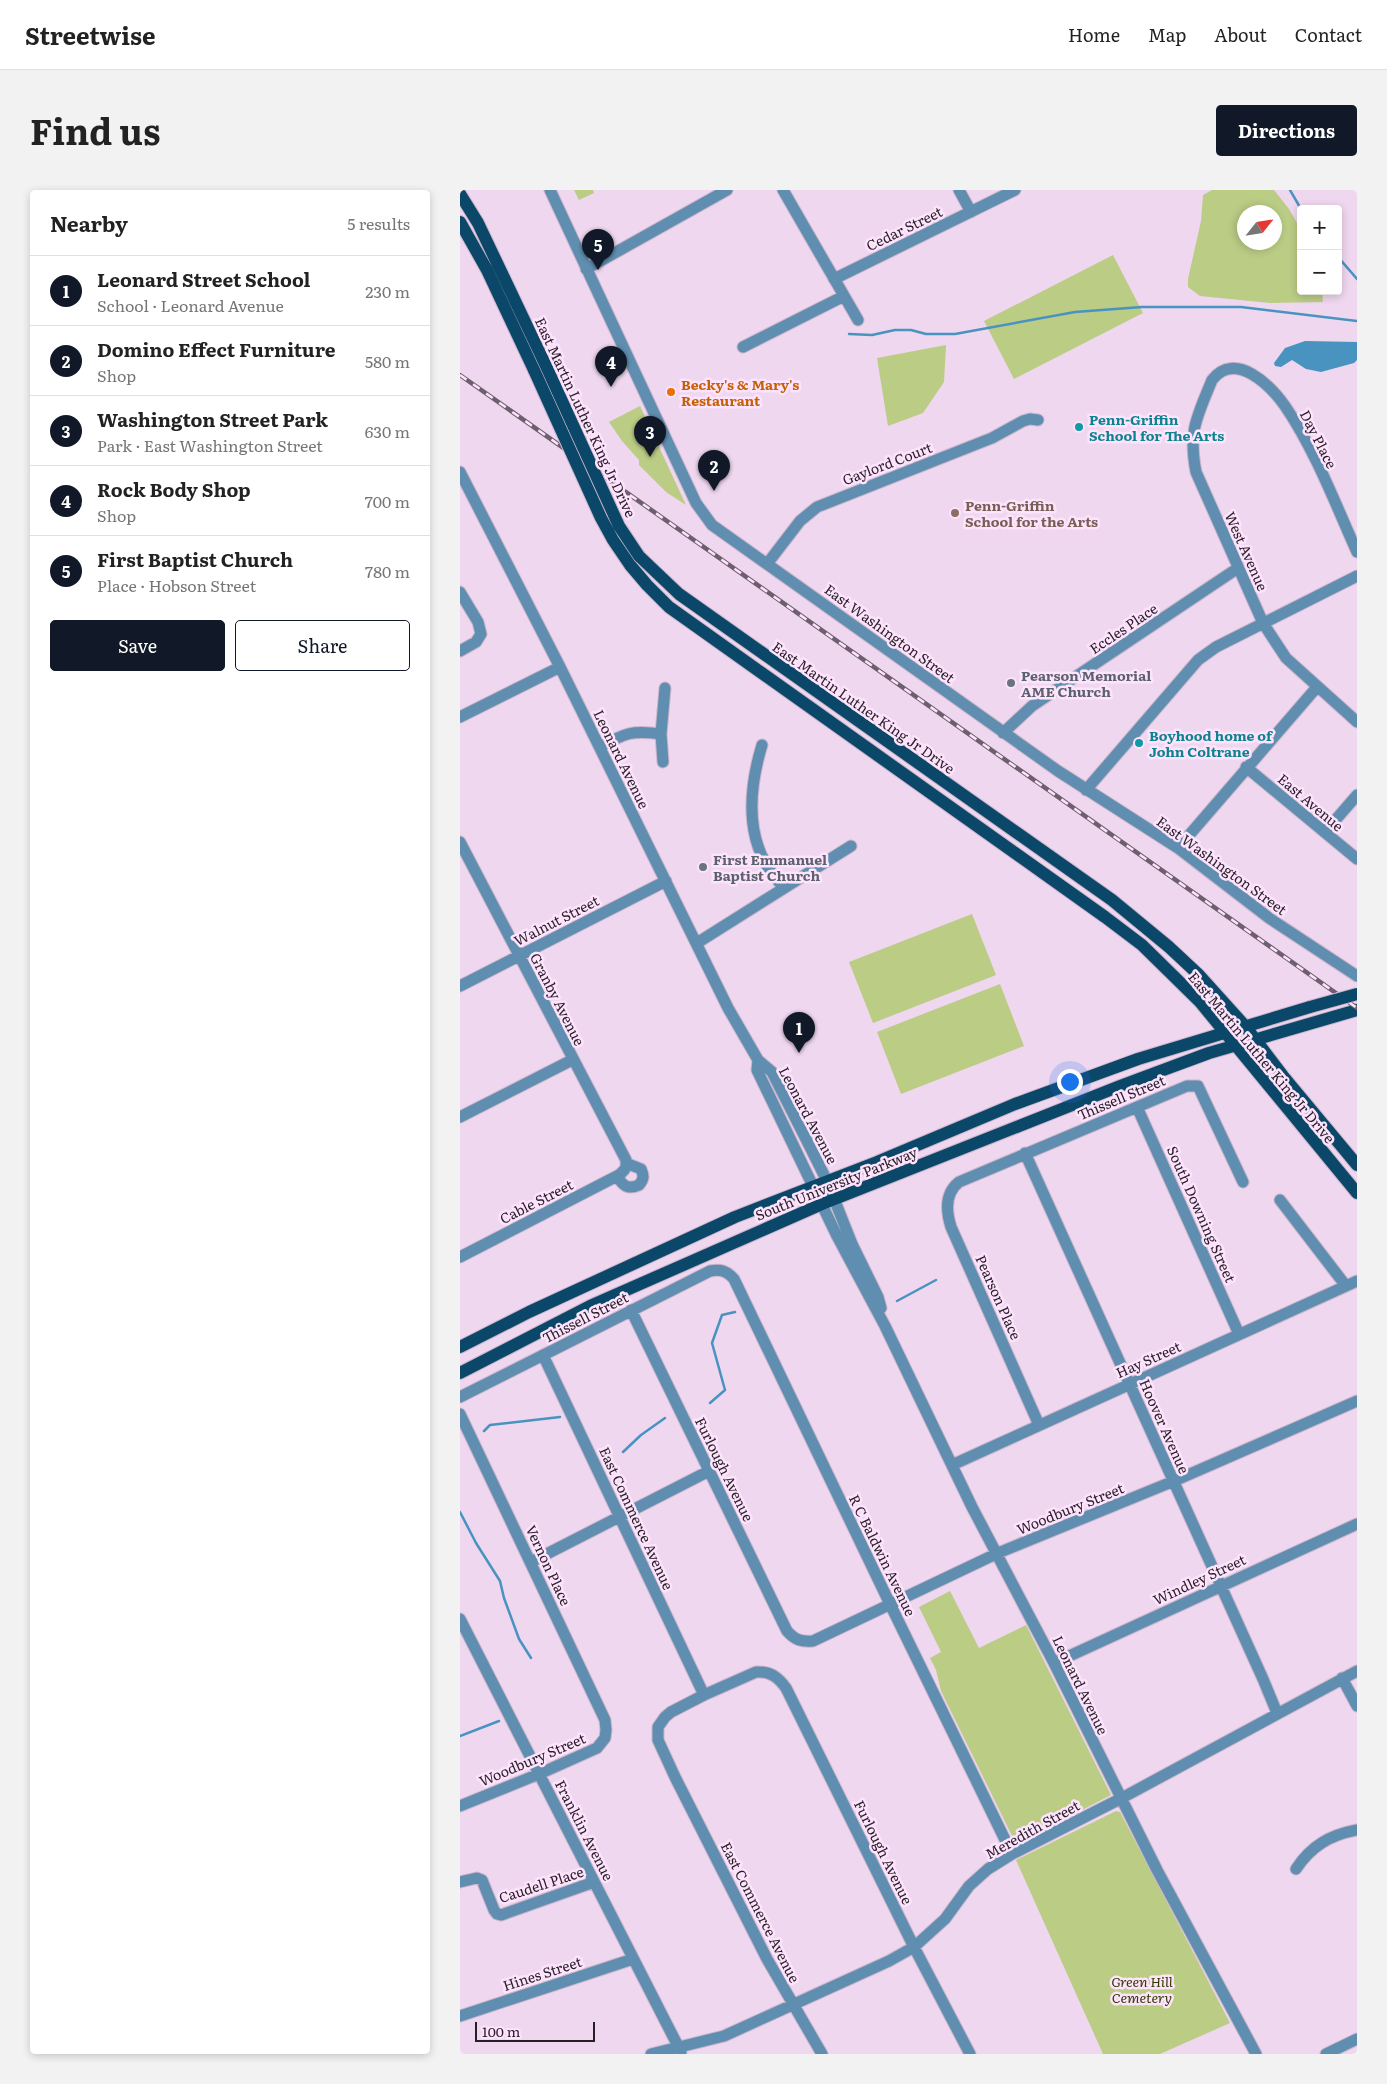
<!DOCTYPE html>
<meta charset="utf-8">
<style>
body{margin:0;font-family:Literata,serif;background:#f2f2f2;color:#222}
.controls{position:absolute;right:15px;top:15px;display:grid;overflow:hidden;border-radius:5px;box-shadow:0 2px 8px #0003}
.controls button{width:45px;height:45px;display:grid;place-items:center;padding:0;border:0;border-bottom:1px solid #e0e0e0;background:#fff;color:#222;font:25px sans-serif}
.compass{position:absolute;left:777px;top:15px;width:45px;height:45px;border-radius:50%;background:#fff;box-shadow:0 2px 8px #0003;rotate:60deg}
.scale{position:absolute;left:15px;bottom:12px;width:120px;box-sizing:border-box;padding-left:5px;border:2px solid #271e27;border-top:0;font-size:14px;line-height:18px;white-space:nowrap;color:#271e27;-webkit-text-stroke:4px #fde4fc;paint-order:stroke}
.you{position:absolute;left:609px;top:891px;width:18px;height:18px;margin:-12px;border:4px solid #fff;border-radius:50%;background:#1a73e8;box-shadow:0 0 0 8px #1a73e833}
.badge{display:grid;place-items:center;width:32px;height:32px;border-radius:50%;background:#111827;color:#fff;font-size:16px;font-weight:700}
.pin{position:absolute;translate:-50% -41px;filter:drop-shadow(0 1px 2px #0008)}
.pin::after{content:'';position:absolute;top:26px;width:18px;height:15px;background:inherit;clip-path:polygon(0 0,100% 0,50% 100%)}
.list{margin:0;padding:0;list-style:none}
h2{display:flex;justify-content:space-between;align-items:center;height:65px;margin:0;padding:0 20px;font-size:21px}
h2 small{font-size:16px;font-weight:400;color:#767676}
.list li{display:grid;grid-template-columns:32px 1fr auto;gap:15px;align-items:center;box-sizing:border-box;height:70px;padding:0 20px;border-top:1px solid #e0e0e0}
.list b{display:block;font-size:19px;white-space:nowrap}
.list p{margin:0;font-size:16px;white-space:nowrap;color:#767676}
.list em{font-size:16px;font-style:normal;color:#767676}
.actions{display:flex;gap:10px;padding:15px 20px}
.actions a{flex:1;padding:11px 0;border:1px solid #111827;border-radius:5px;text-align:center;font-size:18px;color:#111827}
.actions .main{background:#111827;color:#fff}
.map{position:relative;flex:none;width:897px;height:1864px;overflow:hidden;border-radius:5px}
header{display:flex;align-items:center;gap:30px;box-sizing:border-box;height:70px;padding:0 25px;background:#fff;border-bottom:1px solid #e0e0e0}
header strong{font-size:24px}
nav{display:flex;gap:28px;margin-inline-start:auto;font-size:18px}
.intro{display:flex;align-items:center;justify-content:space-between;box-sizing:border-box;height:120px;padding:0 30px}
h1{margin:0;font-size:35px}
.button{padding:12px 22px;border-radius:5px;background:#111827;color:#fff;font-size:18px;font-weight:700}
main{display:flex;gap:30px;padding:0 30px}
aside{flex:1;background:#fff;border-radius:5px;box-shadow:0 2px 8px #0003}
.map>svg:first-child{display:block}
.green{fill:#bbcc85;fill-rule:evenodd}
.water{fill:#4893c0}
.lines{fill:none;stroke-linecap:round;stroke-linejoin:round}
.stream{stroke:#4893c0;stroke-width:2.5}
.minor-casing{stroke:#cbb6cb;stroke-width:13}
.major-casing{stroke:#cbb6cb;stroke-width:14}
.minor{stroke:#5f8eb0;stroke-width:11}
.major{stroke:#0b4769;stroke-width:12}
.rail-casing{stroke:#6d5f6d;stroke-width:4.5}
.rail{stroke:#fde4fc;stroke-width:2.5;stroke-dasharray:8;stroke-linecap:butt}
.major-bridge-casing{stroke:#cbb6cb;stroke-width:14;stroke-linecap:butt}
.major-bridge{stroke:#0b4769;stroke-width:12}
.food-dot{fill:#e8710a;stroke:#fde4fc;stroke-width:2}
.culture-dot{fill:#0f9aa8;stroke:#fde4fc;stroke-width:2}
.education-dot{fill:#8d6e63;stroke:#fde4fc;stroke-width:2}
.worship-dot{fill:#6b7280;stroke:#fde4fc;stroke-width:2}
.labels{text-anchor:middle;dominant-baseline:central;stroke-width:5;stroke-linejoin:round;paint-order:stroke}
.street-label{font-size:14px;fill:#271e27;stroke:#fde4fc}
.food-label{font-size:14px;font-weight:bold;fill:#c56008;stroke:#fde4fc;text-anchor:start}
.culture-label{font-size:14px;font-weight:bold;fill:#0d838f;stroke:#fde4fc;text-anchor:start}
.education-label{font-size:14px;font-weight:bold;fill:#785e54;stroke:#fde4fc;text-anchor:start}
.worship-label{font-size:14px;font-weight:bold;fill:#5b616d;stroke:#fde4fc;text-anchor:start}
.park-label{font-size:14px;font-style:italic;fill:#313a00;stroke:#fde4fc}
</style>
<header>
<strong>Streetwise</strong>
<nav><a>Home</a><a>Map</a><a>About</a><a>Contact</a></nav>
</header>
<div class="intro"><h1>Find us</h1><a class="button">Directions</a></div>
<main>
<aside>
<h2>Nearby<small>5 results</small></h2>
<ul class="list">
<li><span class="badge">1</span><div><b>Leonard Street School</b><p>School · Leonard Avenue</p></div><em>230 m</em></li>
<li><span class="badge">2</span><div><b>Domino Effect Furniture</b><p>Shop</p></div><em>580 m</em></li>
<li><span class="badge">3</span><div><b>Washington Street Park</b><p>Park · East Washington Street</p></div><em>630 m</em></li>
<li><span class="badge">4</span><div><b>Rock Body Shop</b><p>Shop</p></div><em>700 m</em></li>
<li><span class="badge">5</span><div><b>First Baptist Church</b><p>Place · Hobson Street</p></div><em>780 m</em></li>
</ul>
<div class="actions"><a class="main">Save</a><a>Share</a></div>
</aside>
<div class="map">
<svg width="897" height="1864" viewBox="0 0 897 1864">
<rect width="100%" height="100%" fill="#efd7ef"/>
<path class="green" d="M114,0H133L134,3L119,10Z
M752,0H814L829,19L841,40V101H862L863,112L810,113L740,106L728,97V89L741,31L743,5ZM784,22H814V52H784Z
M653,65L683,123L554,189L524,131Z
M486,155L484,192L463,223L428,236L417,168Z
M180,216L226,315L206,302L179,275V270L162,251L149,232Z
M512,724L536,785L413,833L389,772Z
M540,794L564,856L441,904L417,842Z
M490,1401L519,1458L566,1435L651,1605L558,1653L556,1654L481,1501L476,1480L470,1468L481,1462L459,1417Z
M656,1621L660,1622L770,1833L700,1864H643L556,1670Z"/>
<path class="water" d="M845,151L897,152V170L894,173L861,182L846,179L832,170L821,177L815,176L814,173L825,158Z"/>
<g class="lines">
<path class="stream" d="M830,0L841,19
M878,67L897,89
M389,144L412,145L435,140H451L466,144H495L615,122L682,117H781L897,131
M437,1111L476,1090
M250,1213L265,1200L252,1153L262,1125L275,1122
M24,1241L30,1235L100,1227
M163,1262L181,1245L205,1228
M0,1322L16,1353L40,1391L44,1408L59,1449L71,1468
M0,1546L39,1531"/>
<defs>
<path id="minor" d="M90,0L236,313L252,335L598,581L718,658L809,728L897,786
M323,0L398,130
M499,0L511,22
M126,79L267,0
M374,89L555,0
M283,157L384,106
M0,282L100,477L268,818L298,870L312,882L350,957L367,991L392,1054L418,1107L421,1118
M897,362C875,313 855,260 825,216C810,195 775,160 752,190C737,227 728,241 736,282L803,433L826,468L897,532
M307,374L340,331L357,317L532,248L563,231L570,229L578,230
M0,402L18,432L21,444L16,452L0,461
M0,527L100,477
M543,543L572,516L778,378
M302,555C290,595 285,639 307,676C312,684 318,691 324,698
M140,557C165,543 172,540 201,544
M203,572L201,544L205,498
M786,577L897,669
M626,600L738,470L756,457L897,386
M865,642L897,605
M0,652L166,970C167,978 165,980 159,985L0,1067
M718,658L857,497
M237,753L391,656
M0,796L206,691
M298,870L297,880L377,1046L425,1136L512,1317L594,1473L697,1680L796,1864
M677,917L779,1144
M0,927L112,870
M565,963L803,1489L817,1523
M157,986C163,996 168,1000 179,995C184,989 184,986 181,979L166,973
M820,1010L886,1096
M171,1120L327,1441C335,1450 341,1452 353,1451L538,1363L714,1291L897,1211
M83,1165L244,1505
M0,1207L250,1081C261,1079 267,1081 274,1089L430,1414L552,1664
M0,1224L145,1530L146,1540L145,1548L137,1558L79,1584L0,1616
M579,1235L491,1037C486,1021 485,1003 499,992L727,896H738L783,992
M492,1275L897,1091
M71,1372L249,1281
M0,1429L221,1862
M594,1473L897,1334
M882,1488L897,1516
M836,1679C851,1656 870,1645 897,1640
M0,1692L17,1688L22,1690L34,1720L37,1724L41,1725L134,1692
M0,1826L173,1769
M191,1864L264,1846L429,1771L454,1757L485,1729L509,1696L528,1679L552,1664L660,1609L897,1481
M362,1864L307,1769L215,1587L198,1550V1537L205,1527L211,1522L244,1505L296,1482C310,1481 318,1487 326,1498L454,1757L510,1864
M866,1864L897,1849"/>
<path id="major" d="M0,4L18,33L86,176
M0,32L27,80L74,180
M179,366L219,404L652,710L709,757L739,785L785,836L823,886L897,975
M170,375L187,395L209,417L645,727L682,755L740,812L897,1003
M0,1157L69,1122L275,1027L417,972L555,914L678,869L850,817
M0,1183L130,1116L362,1014L660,896L749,863L897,820"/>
</defs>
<use href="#minor" class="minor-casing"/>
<use href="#major" class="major-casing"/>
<use href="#minor" class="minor"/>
<use href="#major" class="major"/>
<defs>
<path id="rail" d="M0,185L897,818"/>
</defs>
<use href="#rail" class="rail-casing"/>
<use href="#rail" class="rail"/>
<defs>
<path id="major-bridge" d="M86,176L159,336L179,366
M74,180L141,328L153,350L170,375
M850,817L897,804"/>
</defs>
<use href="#major-bridge" class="major-bridge-casing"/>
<use href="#major-bridge" class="major-bridge"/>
</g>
<circle class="food-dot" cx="211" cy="202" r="5"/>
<g class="culture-dot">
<circle cx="619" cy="237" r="5"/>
<circle cx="679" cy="553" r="5"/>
</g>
<circle class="education-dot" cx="495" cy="323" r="5"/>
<g class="worship-dot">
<circle cx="551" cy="493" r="5"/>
<circle cx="243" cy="677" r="5"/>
</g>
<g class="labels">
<g class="street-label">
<text transform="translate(444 38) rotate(-26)">Cedar Street</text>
<text transform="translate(126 227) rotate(65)">East Martin Luther King Jr Drive</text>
<text transform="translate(859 249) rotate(63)">Day Place</text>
<text transform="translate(427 273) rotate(-21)">Gaylord Court</text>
<text transform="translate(787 361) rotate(66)">West Avenue</text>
<text transform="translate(663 438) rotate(-34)">Eccles Place</text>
<text transform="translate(430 443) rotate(36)">East Washington Street</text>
<text transform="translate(404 517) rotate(35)">East Martin Luther King Jr Drive</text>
<text transform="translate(162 569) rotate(64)">Leonard Avenue</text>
<text transform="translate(851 612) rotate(40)">East Avenue</text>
<text transform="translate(762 675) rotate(36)">East Washington Street</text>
<text transform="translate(96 730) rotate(-27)">Walnut Street</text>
<text transform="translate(98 809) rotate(63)">Granby Avenue</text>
<text transform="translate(802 867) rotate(50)">East Martin Luther King Jr Drive</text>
<text transform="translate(661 907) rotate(-23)">Thissell Street</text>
<text transform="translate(349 925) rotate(62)">Leonard Avenue</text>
<text transform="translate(376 993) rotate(-22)">South University Parkway</text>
<text transform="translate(76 1011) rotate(-27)">Cable Street</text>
<text transform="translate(742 1024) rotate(66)">South Downing Street</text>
<text transform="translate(539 1107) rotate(66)">Pearson Place</text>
<text transform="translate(125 1127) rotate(-27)">Thissell Street</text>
<text transform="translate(688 1169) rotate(-24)">Hay Street</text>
<text transform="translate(705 1236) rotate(66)">Hoover Avenue</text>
<text transform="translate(265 1279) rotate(64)">Furlough Avenue</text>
<text transform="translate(610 1318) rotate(-22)">Woodbury Street</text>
<text transform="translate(177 1328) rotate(65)">East Commerce Avenue</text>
<text transform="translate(423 1365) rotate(64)">R C Baldwin Avenue</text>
<text transform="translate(89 1375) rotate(65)">Vernon Place</text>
<text transform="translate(739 1389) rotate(-25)">Windley Street</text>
<text transform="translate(621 1495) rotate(64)">Leonard Avenue</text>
<text transform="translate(72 1569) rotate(-23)">Woodbury Street</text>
<text transform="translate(572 1639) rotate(-29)">Meredith Street</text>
<text transform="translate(125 1640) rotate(63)">Franklin Avenue</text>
<text transform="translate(424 1662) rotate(64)">Furlough Avenue</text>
<text transform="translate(81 1694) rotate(-18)">Caudell Place</text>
<text transform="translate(301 1722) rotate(63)">East Commerce Avenue</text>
<text transform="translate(82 1783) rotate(-18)">Hines Street</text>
</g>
<g class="food-label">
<text x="221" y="194">Becky's &amp; Mary's<tspan x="221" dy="16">Restaurant</tspan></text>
</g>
<g class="culture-label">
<text x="629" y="229">Penn-Griffin<tspan x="629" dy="16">School for The Arts</tspan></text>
<text x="689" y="545">Boyhood home of<tspan x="689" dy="16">John Coltrane</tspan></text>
</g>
<g class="education-label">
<text x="505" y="315">Penn-Griffin<tspan x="505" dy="16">School for the Arts</tspan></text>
</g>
<g class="worship-label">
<text x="561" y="485">Pearson Memorial<tspan x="561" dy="16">AME Church</tspan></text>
<text x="253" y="669">First Emmanuel<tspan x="253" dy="16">Baptist Church</tspan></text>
</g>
<g class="park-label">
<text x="682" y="1791">Green Hill<tspan x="682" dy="16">Cemetery</tspan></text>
</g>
</g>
</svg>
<div class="controls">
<button>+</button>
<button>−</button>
</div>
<svg class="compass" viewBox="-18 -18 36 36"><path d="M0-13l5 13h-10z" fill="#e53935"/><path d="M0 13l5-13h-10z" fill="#767676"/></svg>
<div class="scale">100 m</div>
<div class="you"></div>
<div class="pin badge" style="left:339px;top:863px">1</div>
<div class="pin badge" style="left:254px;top:301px">2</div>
<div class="pin badge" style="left:190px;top:267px">3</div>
<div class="pin badge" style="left:151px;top:197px">4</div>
<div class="pin badge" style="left:138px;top:80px">5</div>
</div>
</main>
